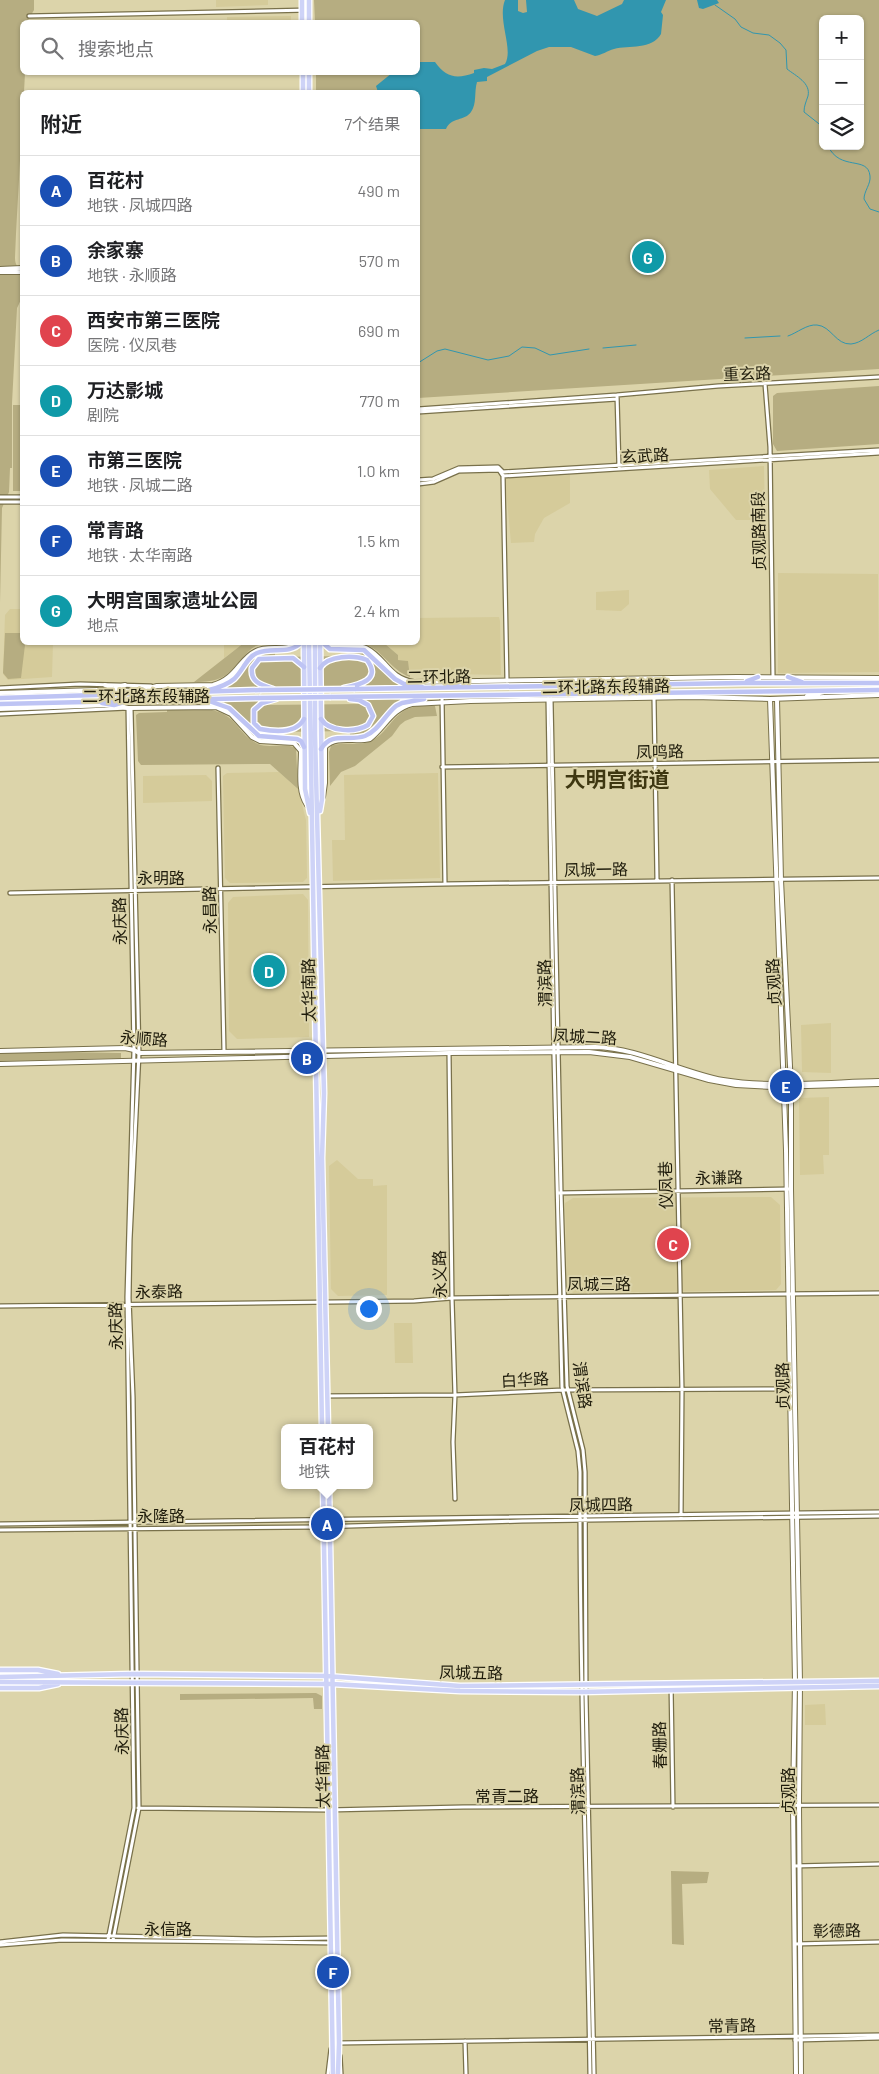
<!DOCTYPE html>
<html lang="zh">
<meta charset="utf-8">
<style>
body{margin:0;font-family:Barlow,"Noto Sans SC",sans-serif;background:#f2f2f2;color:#202124}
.controls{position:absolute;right:15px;top:15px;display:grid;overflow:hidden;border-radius:8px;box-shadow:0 1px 4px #0004}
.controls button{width:45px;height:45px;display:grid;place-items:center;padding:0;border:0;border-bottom:1px solid #e0e0e0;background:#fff;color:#202124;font:25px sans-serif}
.you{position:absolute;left:368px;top:1308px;width:18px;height:18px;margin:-12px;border:4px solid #fff;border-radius:50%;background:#1a73e8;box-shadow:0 0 0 8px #1a73e833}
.badge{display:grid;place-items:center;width:32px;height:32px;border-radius:50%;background:#2563eb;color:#fff;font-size:16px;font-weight:700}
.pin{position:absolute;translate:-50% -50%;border:2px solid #fff;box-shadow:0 1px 5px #0006}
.popup{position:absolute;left:281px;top:1424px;width:92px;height:65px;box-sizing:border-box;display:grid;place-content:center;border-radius:8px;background:#fff;filter:drop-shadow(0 1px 4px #0005);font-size:16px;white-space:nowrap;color:#757577}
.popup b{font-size:19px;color:#202124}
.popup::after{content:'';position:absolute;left:50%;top:100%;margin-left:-10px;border:10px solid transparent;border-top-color:#fff}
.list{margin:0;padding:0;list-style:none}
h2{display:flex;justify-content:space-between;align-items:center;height:65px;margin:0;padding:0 20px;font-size:21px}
h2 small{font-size:16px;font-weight:400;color:#757577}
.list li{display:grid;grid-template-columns:32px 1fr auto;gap:15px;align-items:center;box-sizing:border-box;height:70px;padding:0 20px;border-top:1px solid #e0e0e0}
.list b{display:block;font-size:19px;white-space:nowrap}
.list p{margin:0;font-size:16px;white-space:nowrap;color:#757577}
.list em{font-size:16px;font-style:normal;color:#757577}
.icon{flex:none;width:28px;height:28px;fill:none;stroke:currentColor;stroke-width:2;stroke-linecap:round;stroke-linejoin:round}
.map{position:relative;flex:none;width:879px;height:2074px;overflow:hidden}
.search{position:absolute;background:#fff;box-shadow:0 1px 4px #0004;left:20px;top:20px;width:400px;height:55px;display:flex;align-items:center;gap:12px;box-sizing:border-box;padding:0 18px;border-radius:8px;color:#757577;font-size:19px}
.panel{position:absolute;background:#fff;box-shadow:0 1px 4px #0004;left:20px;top:90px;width:400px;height:555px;border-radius:8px}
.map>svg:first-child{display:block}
.built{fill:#d5cb9a}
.green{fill:#b6ad81;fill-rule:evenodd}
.water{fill:#3196af}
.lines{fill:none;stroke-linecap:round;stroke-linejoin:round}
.stream{stroke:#3196af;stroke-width:1}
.tertiary-casing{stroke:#79714b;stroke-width:5.5}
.secondary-casing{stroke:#79714b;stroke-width:6}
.primary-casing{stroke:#fff;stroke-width:7}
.trunk-casing{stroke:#fff;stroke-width:7}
.tertiary{stroke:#fff;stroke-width:3}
.secondary{stroke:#fff;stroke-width:4}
.primary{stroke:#ced3f7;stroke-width:4.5}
.trunk{stroke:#bec4f4;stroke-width:4.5}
.trunk-bridge-casing{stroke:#fff;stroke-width:7;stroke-linecap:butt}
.trunk-bridge{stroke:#bec4f4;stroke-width:4.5}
.labels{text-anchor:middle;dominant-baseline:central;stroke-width:4;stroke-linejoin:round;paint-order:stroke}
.street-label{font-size:16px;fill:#1e1b0b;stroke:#dcd4aa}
.district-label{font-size:21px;font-weight:bold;fill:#3e3711;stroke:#dcd4aa}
</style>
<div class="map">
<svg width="879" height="2074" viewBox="0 0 879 2074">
<rect width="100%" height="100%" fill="#dcd4aa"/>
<path class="built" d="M216,0H271H268V5L216,7Z
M291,16V22H227V17Z
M764,466L765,520H736L710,489L709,470Z
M570,475V503L544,518L535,534L534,542L511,543L505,478Z
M778,573L878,574L879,672L778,673Z
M629,590V604L621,611L596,610V592Z
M10,609H22V642L53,643L52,677L8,680L3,674L5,615Z
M499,617L500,621L501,675L453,674L452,672L409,673L408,661L398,660V655L384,643L418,642V618Z
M224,642H244V643L224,658Z
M279,772L298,789L306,820L307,878L303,882L230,883L225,878L223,776L227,773Z
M438,773L440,878L333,881L332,840H345L344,775Z
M206,775L212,781V801L143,803V776Z
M303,894L308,900L309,1037L237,1039L229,1031L228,903L233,897Z
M831,1023V1073L802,1072L801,1025Z
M829,1097V1155H823L824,1174L800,1175L799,1098Z
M337,1160L358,1179H373V1186L387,1185V1295L338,1296L331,1289L329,1166Z
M771,1197L780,1205L781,1284L776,1290L573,1293L567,1288L565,1203L573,1198Z
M394,1323H412L413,1363H395Z
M825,1704L826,1725H805V1705Z"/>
<path class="green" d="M0,0H34V10L27,22H22V72L25,73L24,92H22C22,148 17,202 15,258C15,266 19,267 22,274C26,284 22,299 17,308L12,403V468H10L9,492L2,508L0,603Z
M314,0H879V369L418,398V92H316V73L418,72V22H315ZM823,19H860V146H823Z
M879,386V444L777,451L773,444V396L777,393Z
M13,405H22V491H13Z
M5,633H22V642L25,645L21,678L8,679L3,673Z
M245,642L292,643C281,646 267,642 256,646C250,649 246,654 242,659C226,678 219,682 194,682Z
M358,643H384L398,655V660L408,661L410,677C389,670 381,645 358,643Z
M349,651C354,651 360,651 364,653C380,660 386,678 404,686L221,689C237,673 252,653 275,652V657L348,656Z
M363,699H404C400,701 394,704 391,707C375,721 374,735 350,735V731L276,732V736C246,737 246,712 221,702L260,701L265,705L361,704Z
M418,706H435L437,716L415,717L405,721L400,725L392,736L355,766L341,772L330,786L329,752L331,746C343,741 358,747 371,741C391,731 392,710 418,706Z
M167,709C188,709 215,704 232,720C240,728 246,739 258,744C270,749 284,742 296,748L298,789L270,764L141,765L138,761L136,715L139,713L167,712Z
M63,1052L121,1053V1058L0,1061V1053Z
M316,1693L322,1696V1709H314L313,1698L180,1700V1694Z
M671,1871L709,1872L707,1883L682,1884L684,1945L672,1944Z"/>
<path class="water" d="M505,0H518V11L523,13L527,12L526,0H574L578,9L597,16L622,4L624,0H666L661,12L663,15L661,34C652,50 629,45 614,49C607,51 602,55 595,56L571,47H549L537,51L487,77V81L477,82C474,92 477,104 471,112C465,121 451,117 446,129H418V92H378L376,86L392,73L418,72V62H435C446,78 457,79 474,73V70L484,68L492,69L505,64C514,49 497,20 505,0Z
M697,0H717L719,3L703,9L699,8Z"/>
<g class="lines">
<path class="stream" d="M715,5L735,19L741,27L753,33L769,35L780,43L786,50L787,69C796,76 811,83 808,96C806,102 804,106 804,112L823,127
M828,146C840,172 868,155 870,176C871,184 864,191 864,199L870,209L879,212
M788,336C797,333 807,324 817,325C831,326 836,345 851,344C862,343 869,334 879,330
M745,338L780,336
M603,348L636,345
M418,363L437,351L445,349L488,360L509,356L522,347L535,348L550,355L589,349"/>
<defs>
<path id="tertiary" d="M29,16L309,10
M765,384L770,447L773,677
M617,395L718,386L879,377
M418,409L617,395L619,467
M418,412L617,399
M503,475L507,681
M418,480L433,479L459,468L498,467L503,472L879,450
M418,484L434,482L459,471L499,470L503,476L879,453
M0,497H22
M0,502H22
M0,688L80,684L151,686
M442,697L445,884
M654,698L657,880
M548,699L554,1056L562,1387L578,1451L580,1472C579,1673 587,1873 590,2074
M551,699L561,1193L567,1386L583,1450L585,1472L586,1696L594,2074
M0,714L128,708L134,1050L127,1297L134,1808L108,1940
M442,767L879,760
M218,768L224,1051
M672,880L682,1390L681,1517
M10,893L445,884L879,878
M449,1053L452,1298L455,1395L453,1442L455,1499
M559,1193L791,1189
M0,1306L414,1301L452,1298L879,1293
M321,1396L455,1395L563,1390L790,1389
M0,1524L879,1512
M0,1530L316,1527L522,1521L879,1516
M671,1683L673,1807
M138,1808L328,1810L463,1807L879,1805
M794,1866L879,1864
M113,1940L139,1808L133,1397L129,1298L130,1240L139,1053L131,708
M0,1942L63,1935L257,1939L337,1938
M795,1944L879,1942
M0,1945L62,1940L337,1943
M795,2040L879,2038
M465,2041L466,2074
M339,2045V2043L879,2035
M340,2056L341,2074
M328,2074L331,2049"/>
<path id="secondary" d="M0,269L22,268
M0,272H22
M327,644C339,650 354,643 366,648C386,658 388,678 414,682L737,677L879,678
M105,685L115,689
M111,689L125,685
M0,693L96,690L137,691L157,686L213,685C237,678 239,659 256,651C269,644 287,653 298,642
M807,696L824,692
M770,699L786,1150L795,1682L793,1805L796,2074
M777,699L781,880L791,1087V1189L800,1682L799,1805L801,2074
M115,705L128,708L216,707L231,714L252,737L260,741L294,743L301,751C301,768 297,791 307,805
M0,709L108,705
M323,797L325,783V747C337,735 355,743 370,739C385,727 392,709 412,704L470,701L693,697L770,699L879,695
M0,1051L125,1048L134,1050L139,1053L595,1047C639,1048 680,1072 723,1080C770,1088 831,1082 879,1081
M0,1064L449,1053L589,1052L630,1057L709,1080L736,1085L772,1087L879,1084"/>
<path id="primary" d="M302,0V22
M309,0V22
M303,72V92
M309,72V92
M304,642L305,789L310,813
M309,642L322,1428
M315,642V734L324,1093L322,1158L328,1428
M320,811L322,799L320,642
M323,1485L333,2074
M329,1485L339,2043L338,2074
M0,1670H38L58,1674
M0,1677L133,1674L326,1676L460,1686L879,1681
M0,1682L332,1684L460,1691L581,1692L879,1686
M0,1688H39L58,1684"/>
<path id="trunk" d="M322,642L330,649L364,650L395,679L404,684L422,687
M320,668C328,655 354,655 367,660C382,680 359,685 344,688
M788,677L802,682
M747,681L758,677
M445,687L460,682
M273,689C261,685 250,682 252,668L259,659L293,658L304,667
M355,689L743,683H879
M209,690C217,688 227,685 234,679C242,672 247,657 257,653C273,646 288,656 302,642
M331,697L879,690
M0,698L260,690
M276,699L262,703L254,710V723L260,729C275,732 296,734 304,719
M209,701L229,708L259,736L297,739L301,741L304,747
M102,703L114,705L124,702
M0,704L259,698
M321,719C329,732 355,733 368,725L373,716L368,705L359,700L350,699
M321,749C332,731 348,742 365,736C378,731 385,715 396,706L402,703L424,699"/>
</defs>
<use href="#tertiary" class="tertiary-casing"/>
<use href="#secondary" class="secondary-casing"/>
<use href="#primary" class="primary-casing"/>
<use href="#trunk" class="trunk-casing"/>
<use href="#tertiary" class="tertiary"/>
<use href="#secondary" class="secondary"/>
<use href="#primary" class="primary"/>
<use href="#trunk" class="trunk"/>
<defs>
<path id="trunk-bridge" d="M260,690L355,689
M259,698L331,697"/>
</defs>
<use href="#trunk-bridge" class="trunk-bridge-casing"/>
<use href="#trunk-bridge" class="trunk-bridge"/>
</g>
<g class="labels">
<g class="street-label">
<text transform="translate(747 373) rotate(-2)">重玄路</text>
<text transform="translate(645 455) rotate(-3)">玄武路</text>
<text transform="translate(758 531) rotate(-91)">贞观路南段</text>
<text transform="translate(439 676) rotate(-1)">二环北路</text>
<text transform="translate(606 686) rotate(-1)">二环北路东段辅路</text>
<text x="146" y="695">二环北路东段辅路</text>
<text transform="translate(660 751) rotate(-1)">凤鸣路</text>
<text transform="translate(596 869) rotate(-1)">凤城一路</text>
<text x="161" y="877">永明路</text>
<text transform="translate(209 910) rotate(-91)">永昌路</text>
<text transform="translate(119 921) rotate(-91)">永庆路</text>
<text transform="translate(773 982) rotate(-93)">贞观路</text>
<text transform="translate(544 983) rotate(-91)">渭滨路</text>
<text transform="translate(308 990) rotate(-91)">太华南路</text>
<text transform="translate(585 1036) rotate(3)">凤城二路</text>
<text transform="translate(144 1038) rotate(4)">永顺路</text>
<text transform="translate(719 1177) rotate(-1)">永谦路</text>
<text transform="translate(665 1185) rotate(-91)">仪凤巷</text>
<text transform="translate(439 1274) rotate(-91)">永义路</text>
<text x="599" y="1283">凤城三路</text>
<text transform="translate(159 1291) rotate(-1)">永泰路</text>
<text transform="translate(115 1326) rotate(-91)">永庆路</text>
<text transform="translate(525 1379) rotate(-3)">白华路</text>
<text transform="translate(583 1385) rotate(82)">渭滨路</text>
<text transform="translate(782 1386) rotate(-91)">贞观路</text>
<text transform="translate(601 1504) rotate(-1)">凤城四路</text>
<text x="161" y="1515">永隆路</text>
<text transform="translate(471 1672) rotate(1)">凤城五路</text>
<text transform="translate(121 1731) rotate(-91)">永庆路</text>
<text transform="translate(659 1745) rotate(-91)">春姗路</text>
<text transform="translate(322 1776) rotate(-91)">太华南路</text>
<text transform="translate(577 1791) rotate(-92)">渭滨路</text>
<text transform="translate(787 1791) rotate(-90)">贞观路</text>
<text x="507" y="1795">常青二路</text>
<text x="168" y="1928">永信路</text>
<text transform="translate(837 1930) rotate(-1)">彰德路</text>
<text transform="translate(732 2025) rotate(-1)">常青路</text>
</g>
<g class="district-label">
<text x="617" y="778">大明宫街道</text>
</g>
</g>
</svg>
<div class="controls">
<button>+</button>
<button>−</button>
<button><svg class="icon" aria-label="layers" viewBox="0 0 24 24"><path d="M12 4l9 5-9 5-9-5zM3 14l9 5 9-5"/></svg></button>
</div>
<div class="you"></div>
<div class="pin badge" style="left:327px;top:1524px;background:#1a4fb4">A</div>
<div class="popup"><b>百花村</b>地铁</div>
<div class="pin badge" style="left:307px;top:1058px;background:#1a4fb4">B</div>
<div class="pin badge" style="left:673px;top:1244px;background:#e0444e">C</div>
<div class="pin badge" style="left:269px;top:971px;background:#0f9aa8">D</div>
<div class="pin badge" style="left:786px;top:1086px;background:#1a4fb4">E</div>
<div class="pin badge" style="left:333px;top:1972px;background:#1a4fb4">F</div>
<div class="pin badge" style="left:648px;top:257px;background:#0f9aa8">G</div>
<div class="search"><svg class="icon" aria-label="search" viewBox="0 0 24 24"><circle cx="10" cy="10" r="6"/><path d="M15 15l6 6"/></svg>搜索地点</div>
<section class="panel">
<h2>附近<small>7个结果</small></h2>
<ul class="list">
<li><span class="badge" style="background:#1a4fb4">A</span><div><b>百花村</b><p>地铁 · 凤城四路</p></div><em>490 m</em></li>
<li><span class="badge" style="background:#1a4fb4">B</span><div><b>余家寨</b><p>地铁 · 永顺路</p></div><em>570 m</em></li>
<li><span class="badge" style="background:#e0444e">C</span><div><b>西安市第三医院</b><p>医院 · 仪凤巷</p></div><em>690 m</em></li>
<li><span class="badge" style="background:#0f9aa8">D</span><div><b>万达影城</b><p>剧院</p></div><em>770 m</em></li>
<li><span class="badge" style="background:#1a4fb4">E</span><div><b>市第三医院</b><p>地铁 · 凤城二路</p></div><em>1.0 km</em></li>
<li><span class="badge" style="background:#1a4fb4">F</span><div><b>常青路</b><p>地铁 · 太华南路</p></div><em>1.5 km</em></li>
<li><span class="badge" style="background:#0f9aa8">G</span><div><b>大明宫国家遗址公园</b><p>地点</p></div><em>2.4 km</em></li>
</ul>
</section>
</div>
